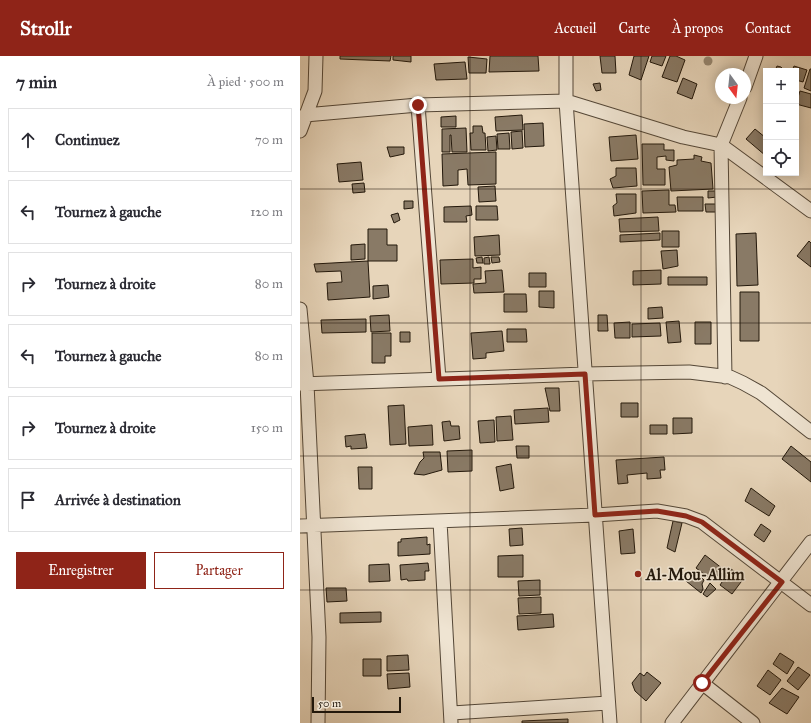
<!DOCTYPE html>
<html lang="fr">
<meta charset="utf-8">
<style>
body{margin:0;font-family:"IM FELL Great Primer",serif;background:#f7f7f7;color:#2b2b33}
.controls{position:absolute;right:12px;top:12px;display:grid;overflow:hidden;border-radius:0px;box-shadow:0 2px 10px #0003}
.controls button{width:36px;height:36px;display:grid;place-items:center;padding:0;border:0;border-bottom:1px solid #e1e1e2;background:#fff;color:#2b2b33;font:20px sans-serif}
.compass{position:absolute;left:415px;top:12px;width:36px;height:36px;border-radius:50%;background:#fff;box-shadow:0 2px 10px #0003;rotate:165deg}
.scale{position:absolute;left:12px;bottom:10px;width:89px;box-sizing:border-box;padding-left:4px;border:2px solid #23180b;border-top:0;font-size:11px;line-height:14px;white-space:nowrap;color:#23180b;-webkit-text-stroke:3px #efe4d2;paint-order:stroke}
.stop{position:absolute;width:12px;height:12px;margin:-9px;border:3px solid #8f2418;border-radius:50%;background:#fff}
.stop.end{background:#8f2418;border-color:#fff;box-shadow:0 1px 4px #0008}
.list{margin:0;padding:0;list-style:none}
h2{display:flex;justify-content:space-between;align-items:center;height:52px;margin:0;padding:0 16px;font-size:17px}
h2 small{font-size:13px;font-weight:400;color:#7c7c81}
.list li{display:grid;grid-template-columns:26px 1fr auto;gap:12px;align-items:center;box-sizing:border-box;height:64px;margin:0 8px 8px;padding:0 8px;border:1px solid #e1e1e2;border-radius:0px}
.list b{display:block;font-size:15px;white-space:nowrap}
.list em{font-size:13px;font-style:normal;color:#7c7c81}
.actions{display:flex;gap:8px;padding:12px 16px}
.actions a{flex:1;padding:9px 0;border:1px solid #8f2418;border-radius:0px;text-align:center;font-size:14px;color:#8f2418}
.actions .main{background:#8f2418;color:#fff}
.icon{flex:none;width:22px;height:22px;fill:none;stroke:currentColor;stroke-width:2;stroke-linecap:round;stroke-linejoin:round}
.map{position:relative;flex:none;width:511px;height:667px;overflow:hidden}
header{display:flex;align-items:center;gap:24px;box-sizing:border-box;height:56px;padding:0 20px;background:#8f2418;color:#fff}
header strong{font-size:19px}
nav{display:flex;gap:22px;margin-inline-start:auto;font-size:14px}
main{display:flex}
aside{flex:1;background:#fff}
.map>svg:first-child{display:block}
.building{fill:#897a66;stroke:#23180b}
.lines{fill:none;stroke-linecap:round;stroke-linejoin:round}
.street-casing{stroke:#544737;stroke-width:15}
.street{stroke:#efe4d2;stroke-width:13}
.tree{fill:#968771}
.route{stroke:#8f2418;stroke-width:5}
.grid{fill:none;stroke:#23180b;stroke-width:1;stroke-opacity:0.55}
.poi-dot{fill:#8f2418;stroke:#efe4d2;stroke-width:1.5}
.labels{text-anchor:middle;dominant-baseline:central;stroke-width:3;stroke-linejoin:round;paint-order:stroke}
.poi-label{font-size:16px;font-weight:bold;fill:#23180b;stroke:#efe4d2;text-anchor:start}
</style>
<header>
<strong>Strollr</strong>
<nav><a>Accueil</a><a>Carte</a><a>À propos</a><a>Contact</a></nav>
</header>
<main>
<aside>
<h2>7 min<small>À pied · 500 m</small></h2>
<ul class="list">
<li><svg class="icon" aria-label="ahead" viewBox="0 0 24 24"><path d="M12 20V5M6 11l6-6 6 6"/></svg><div><b>Continuez</b></div><em>70 m</em></li>
<li><svg class="icon" aria-label="left" viewBox="0 0 24 24"><path d="M17 20v-9H6M10 6l-5 5 5 5"/></svg><div><b>Tournez à gauche</b></div><em>120 m</em></li>
<li><svg class="icon" aria-label="right" viewBox="0 0 24 24"><path d="M7 20v-9h11M14 6l5 5-5 5"/></svg><div><b>Tournez à droite</b></div><em>80 m</em></li>
<li><svg class="icon" aria-label="left" viewBox="0 0 24 24"><path d="M17 20v-9H6M10 6l-5 5 5 5"/></svg><div><b>Tournez à gauche</b></div><em>80 m</em></li>
<li><svg class="icon" aria-label="right" viewBox="0 0 24 24"><path d="M7 20v-9h11M14 6l5 5-5 5"/></svg><div><b>Tournez à droite</b></div><em>150 m</em></li>
<li><svg class="icon" aria-label="arrive" viewBox="0 0 24 24"><path d="M6 21V4h12l-3 4 3 4H6"/></svg><div><b>Arrivée à destination</b></div></li>
</ul>
<div class="actions"><a class="main">Enregistrer</a><a>Partager</a></div>
</aside>
<div class="map">
<svg width="511" height="667" viewBox="0 0 511 667">
<rect width="100%" height="100%" fill="#e7d5ba"/>
<filter id="stains"><feTurbulence type="fractalNoise" baseFrequency=".005" numOctaves="4"/><feColorMatrix values="0 0 0 0 .2 0 0 0 0 .09 0 0 0 0 .02 0 0 0 .5 -.17"/></filter>
<radialGradient id="worn" r=".72"><stop offset=".6" stop-color="#630" stop-opacity="0"/><stop offset="1" stop-color="#630" stop-opacity=".3"/></radialGradient>
<path class="building" d="M40,0H91L90,5L40,3Z
M93,0H111V6L93,4Z
M190,0H238L239,15L189,16Z
M300,0H315L316,17H302Z
M334,0H349L341,24L329,19Z
M352,0H366L362,10L350,6Z
M370,0H376L385,4L377,26L362,21Z
M168,1L187,3L186,17H169Z
M165,6L167,23L136,24L134,8Z
M477,10L481,11L485,15H475Z
M494,10L507,14L503,26L496,24V15H492Z
M510,13H511V35L504,32Z
M383,22L397,28L392,43L377,37Z
M300,27L301,34L296,35L293,28Z
M500,35L511,38V52L496,48Z
M222,59L223,74L196,75L195,61Z
M156,60V71H141V61Z
M243,67L244,90L225,91L224,68Z
M173,70H182L183,77H185L186,94H171L170,77H173Z
M166,72L167,96H152L151,79H150V96H142V73Z
M455,73L466,82V100L446,83Z
M222,75L223,92L212,93L211,76Z
M209,77L210,93H198L197,78Z
M336,79L338,103L311,105L309,81Z
M196,80L197,94L188,95L187,81Z
M342,88H364V94H374V105L366,104V100L357,101V113H365V129H343Z
M87,91H104V98L90,101Z
M196,96V128L168,129L167,113L158,114V129L143,130L142,98Z
M394,99L402,101L401,105L411,107L413,133L371,135L369,111L377,109V104L394,103Z
M61,106L63,124L39,126L37,108Z
M316,112H336L337,130L313,132L310,123L316,120Z
M64,127L65,136L53,137L52,128Z
M195,130L196,145L179,146L178,131Z
M369,134V149H375L376,156L343,157L342,135Z
M408,135H417V141L408,142Z
M316,138H336V157L314,160L313,150L317,147Z
M377,141H403V155H378Z
M104,145H113V152L104,153Z
M405,148H419V156H406Z
M171,150L172,159L166,160L167,166H144V151Z
M176,150H197L198,164H176Z
M98,157L100,164L94,167L91,159Z
M358,161L359,175L320,176L319,163Z
M68,173H87V189H97V205H68Z
M362,175H379V191H362Z
M360,177V184L320,186V179Z
M456,177L458,229L437,230L436,178Z
M199,179L200,199L175,200L174,181Z
M509,185L511,187V211L497,200Z
M65,188V203L51,204V189Z
M377,194L378,210L363,213L361,195Z
M182,201L183,207H177L176,202Z
M189,201L190,208H184V202Z
M191,201H199L200,206L192,207Z
M173,203V212L181,211V223H174V227L141,228L140,204Z
M68,205L70,241L28,244L27,227L42,226L41,215L16,216L14,208Z
M202,214L204,236L174,237L173,228L186,227L185,215Z
M361,214V228L333,229V215Z
M229,217H246V231H229Z
M368,221H407V229H368Z
M88,229L89,241L73,243V230Z
M239,235H254V252L239,251Z
M440,236H459V285H440Z
M204,238H226L227,256H204Z
M362,251L363,262L348,263V252Z
M89,259L90,275L71,276L70,260Z
M298,259H307L308,275H298Z
M66,263V276L22,277L21,264Z
M379,265L381,286L368,287L366,266Z
M330,266V282H315L314,267Z
M395,266H411V288H395Z
M360,267L361,280L332,281V268Z
M207,273H226L227,286H207Z
M202,275L204,295L186,297V302L173,303L171,277Z
M100,276H110V286H100Z
M72,277H91V300H85V307H72Z
M245,332H259L260,355H250Z
M321,347H338V361H321Z
M104,349L106,388L90,389L88,350Z
M248,352L249,366L215,368L214,354Z
M211,360L213,384L197,385L196,361Z
M373,362H392V377L373,378Z
M194,364L195,386L180,387L178,365Z
M150,365L151,370H159L160,383L144,385L142,366Z
M132,369L133,389L109,390L108,371Z
M350,369H367V378H350Z
M65,378L67,392L51,393V390L46,391L45,380Z
M216,390H229V402H217Z
M491,390L511,406V426L482,403Z
M172,394V415L148,416L147,395Z
M123,396H140L142,414L124,419L114,418L120,406L124,402Z
M364,401L365,414H360L361,422L347,423V417L327,419L328,427L318,428L316,404Z
M211,408L214,432L200,435L196,411Z
M58,411H72V433H59Z
M451,432L475,450L469,460L445,445Z
M373,465L382,467L375,496L367,492Z
M461,468L471,475L464,486L454,479Z
M222,472L223,489L210,490L209,473Z
M333,473L335,497L321,498L319,475Z
M127,481V489L130,488V498L98,500V486H101V483Z
M223,499V521H198V500Z
M405,499L423,513L413,525L396,512Z
M128,507L129,515H125V524L108,525L107,523L101,524L100,509Z
M89,508L90,525L69,526V509Z
M431,513L444,522L432,538L420,529Z
M396,516L404,524L402,528L403,533L401,537L386,525Z
M240,524V539L219,540L218,525Z
M410,527L416,533L407,541L403,538Z
M26,532H46L47,545L27,546Z
M241,541V557L219,558L218,542Z
M81,556V566L40,567V557Z
M253,558L254,571L218,574L217,560Z
M480,597L494,606L487,618L473,608Z
M108,599L109,614L87,615V600Z
M63,603H81V620H63Z
M498,611L510,619L498,634L487,625Z
M468,614L481,624L470,639L457,630Z
M347,616L361,627L346,645L335,635L332,627L340,617L344,620Z
M109,617L110,631L88,633L87,618Z
M482,632L499,641L487,658L469,647Z
M268,663V667H222V665Z"/>
<g class="lines">
<defs>
<path id="street" d="M266,0V45L310,667
M445,31L456,0
M118,49L139,323
M5,59L118,49L266,45L383,81L421,89L511,155
M0,75L15,35L16,0
M0,253L7,328L19,581L18,667
M425,321L421,89L440,42
M0,328L285,318L389,316L430,321L443,327L461,337L511,376
M140,465L151,667
M0,470L295,459L357,455L386,460L402,466L511,549
M402,627L453,667
M152,657L308,647
M372,667L511,486"/>
</defs>
<use href="#street" class="street-casing"/>
<use href="#street" class="street"/>
</g>
<circle class="tree" cx="408" cy="5" r="4.5"/>
<g class="lines">
<path class="route" d="M118,49L139,323L285,318L295,459L357,455L386,460L402,466L482,526L402,627"/>
</g>
<path class="grid" d="M170,0V667M341,0V667M0,133H511M0,267H511M0,400H511M0,534H511"/>
<circle class="poi-dot" cx="338" cy="518" r="4"/>
<g class="labels">
<g class="poi-label">
<text x="346" y="518">Al-Mou-Allim</text>
</g>
</g>
<rect width="100%" height="100%" filter="url(#stains)"/>
<rect width="100%" height="100%" fill="url(#worn)"/>
</svg>
<div class="controls">
<button>+</button>
<button>−</button>
<button><svg class="icon" aria-label="locate" viewBox="0 0 24 24"><circle cx="12" cy="12" r="6"/><path d="M12 2v4M12 18v4M2 12h4M18 12h4"/></svg></button>
</div>
<svg class="compass" viewBox="-18 -18 36 36"><path d="M0-13l5 13h-10z" fill="#e53935"/><path d="M0 13l5-13h-10z" fill="#7c7c81"/></svg>
<div class="scale">50 m</div>
<div class="stop" style="left:402px;top:627px"></div>
<div class="stop end" style="left:118px;top:49px"></div>
</div>
</main>
